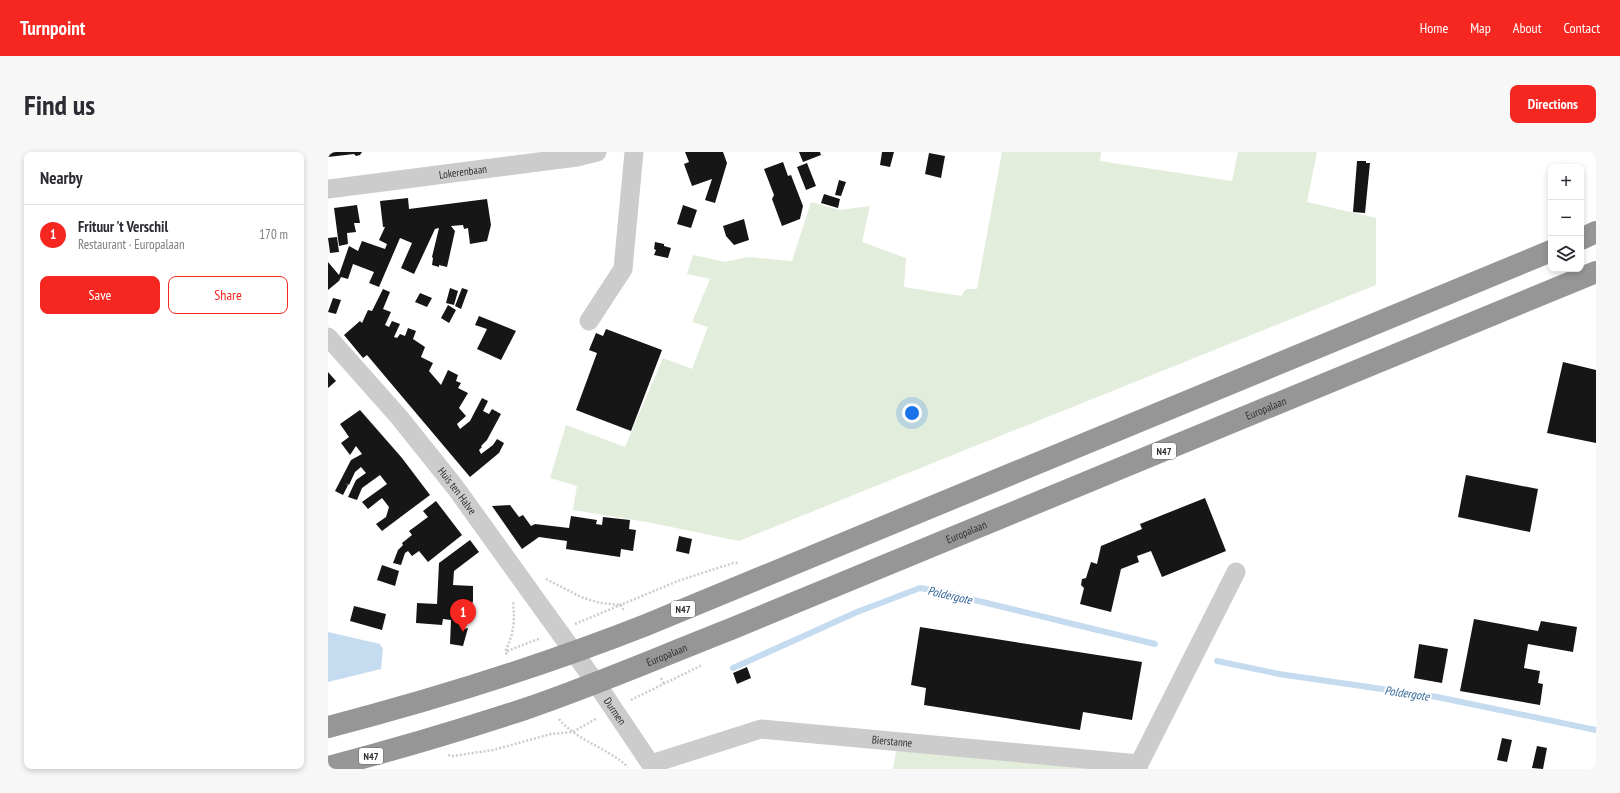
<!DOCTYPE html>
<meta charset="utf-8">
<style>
body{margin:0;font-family:"PT Sans Narrow",sans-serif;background:#f7f7f7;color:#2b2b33}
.controls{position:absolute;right:12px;top:12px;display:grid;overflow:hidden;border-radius:8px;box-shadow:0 2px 6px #0003}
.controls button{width:36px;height:36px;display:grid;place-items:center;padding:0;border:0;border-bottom:1px solid #e1e1e2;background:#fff;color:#2b2b33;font:20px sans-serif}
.you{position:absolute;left:584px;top:261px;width:14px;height:14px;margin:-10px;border:3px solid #fff;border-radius:50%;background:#1a73e8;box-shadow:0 0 0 6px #1a73e833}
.badge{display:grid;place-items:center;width:26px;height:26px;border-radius:50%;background:#f62620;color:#fff;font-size:13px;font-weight:700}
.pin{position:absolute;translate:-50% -33px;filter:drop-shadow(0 1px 2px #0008)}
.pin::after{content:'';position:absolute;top:21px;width:14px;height:12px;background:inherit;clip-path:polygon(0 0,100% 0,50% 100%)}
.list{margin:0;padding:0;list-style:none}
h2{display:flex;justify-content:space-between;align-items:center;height:52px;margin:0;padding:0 16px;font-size:17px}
h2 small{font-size:13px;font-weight:400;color:#7c7c81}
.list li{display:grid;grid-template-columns:26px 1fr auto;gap:12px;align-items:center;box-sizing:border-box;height:60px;padding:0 16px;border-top:1px solid #e1e1e2}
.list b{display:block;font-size:15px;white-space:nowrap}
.list p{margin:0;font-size:13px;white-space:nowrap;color:#7c7c81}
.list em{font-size:13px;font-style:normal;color:#7c7c81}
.actions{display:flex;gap:8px;padding:12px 16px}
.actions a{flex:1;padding:9px 0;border:1px solid #f62620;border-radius:8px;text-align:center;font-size:14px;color:#f62620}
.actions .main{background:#f62620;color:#fff}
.icon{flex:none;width:22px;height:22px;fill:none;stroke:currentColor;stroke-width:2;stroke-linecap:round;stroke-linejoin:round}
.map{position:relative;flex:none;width:1268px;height:617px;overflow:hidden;border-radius:8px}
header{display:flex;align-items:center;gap:24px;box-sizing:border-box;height:56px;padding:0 20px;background:#f62620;color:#fff}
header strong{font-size:19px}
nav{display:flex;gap:22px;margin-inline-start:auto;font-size:14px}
.intro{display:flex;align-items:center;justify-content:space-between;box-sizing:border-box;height:96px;padding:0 24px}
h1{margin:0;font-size:28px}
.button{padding:10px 18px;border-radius:8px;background:#f62620;color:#fff;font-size:14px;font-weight:700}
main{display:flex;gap:24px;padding:0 24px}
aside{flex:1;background:#fff;border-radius:8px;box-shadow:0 2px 6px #0003}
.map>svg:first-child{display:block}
.green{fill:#e3eddb}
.water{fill:#c5dbef}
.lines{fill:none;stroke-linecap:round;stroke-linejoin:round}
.stream{stroke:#c5dbef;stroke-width:6}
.building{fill:#161616}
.path{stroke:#ccc;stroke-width:2.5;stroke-dasharray:2 2;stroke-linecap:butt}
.minor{stroke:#ccc;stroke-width:19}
.highway{stroke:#969696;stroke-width:22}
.labels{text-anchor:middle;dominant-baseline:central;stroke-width:4;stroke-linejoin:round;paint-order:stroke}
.shield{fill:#fff;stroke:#6d6d6d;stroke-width:1}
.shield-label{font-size:10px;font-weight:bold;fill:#2f2f2f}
.street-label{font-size:11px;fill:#2f2f2f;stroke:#fff}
.water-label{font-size:12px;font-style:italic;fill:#346899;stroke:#fff}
</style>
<header>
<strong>Turnpoint</strong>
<nav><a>Home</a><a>Map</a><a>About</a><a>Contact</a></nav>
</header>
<div class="intro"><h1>Find us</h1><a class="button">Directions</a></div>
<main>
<aside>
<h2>Nearby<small></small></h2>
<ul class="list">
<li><span class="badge">1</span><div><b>Frituur 't Verschil</b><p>Restaurant · Europalaan</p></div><em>170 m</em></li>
</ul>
<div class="actions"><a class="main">Save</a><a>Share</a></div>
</aside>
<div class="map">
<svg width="1268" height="617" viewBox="0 0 1268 617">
<rect width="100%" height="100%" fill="#fff"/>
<path class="green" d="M674,0H773L772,9L904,29L910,0H989L979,50L1048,66V133L411,389L319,370L245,358L249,334L222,326L238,273L297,295L335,206L364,217L380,175L364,170L382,127L359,122L365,103L397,110L419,105L464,109L483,50L511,58L542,54L534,90L578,106L576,135L633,144L638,137H649Z
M569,594L749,612L760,617H565Z"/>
<path class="water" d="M0,480L52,492L55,497L53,517L0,530Z"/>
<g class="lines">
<path class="stream" d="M889,509L951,522L1109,545L1268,578
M405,516L529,460L592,436L609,439L827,492"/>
</g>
<path class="building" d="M0,0H34L32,3L28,4L26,2L0,5Z
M357,0H395L399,11L387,51L377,48L384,27L364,34L356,12L361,10Z
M471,0H492L493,3L475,10Z
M554,0H566L562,15L552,13Z
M601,1L617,4L613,26L597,22Z
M1029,9H1038V11H1042L1037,61L1025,60Z
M455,10L460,24L463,23L475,54L472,67L454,74L444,47L446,43L436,17Z
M479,11L488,34L478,38L469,15Z
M511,28L518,30L513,44L507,43Z
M496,42L512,47L510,56L493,51Z
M80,46L81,57L159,47L163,73L159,89L142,92L140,76L136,77L135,73L123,74L127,79L119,115L111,113V115L104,113L105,106L104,105L111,76L107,77L86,122L73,116L84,91L72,86L51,135L41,131L46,120L25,112L20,127L13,125L11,129L0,138V110L11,123L21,94L30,99L34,89L57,97L59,92L51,88L57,75H55L52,49Z
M29,53L32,71H26L28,80L19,81L20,92L11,94L6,56Z
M355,53L369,58L363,76L349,72Z
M416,67L421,88L406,93L398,84L395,74Z
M9,85L11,100L2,101L0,86Z
M327,90L336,92V94L343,96L340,106L326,103L328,98L326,97Z
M122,136L130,139L126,153L118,151Z
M134,136L140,138L133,157L127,154Z
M55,137L62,140L55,157L63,160L57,173L61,175L64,169L72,172L66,185L69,186L72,182L77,184L80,176L88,179L85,187L97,195L93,205L105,211L101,219L113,233L120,218L130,223L128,229L133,231L130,236L140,241L131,256L138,264L129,272L132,277L142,269L154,246L160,249L155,259L161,262L164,257L173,262L159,288L153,294L154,295L151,298L153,302L165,293L169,287L176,291L171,301L142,325L39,203L35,206L16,183L32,169L34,171L40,158L44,159Z
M92,141L104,146L99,155L87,150Z
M5,146L13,148L8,162L0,160Z
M120,153L128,158L121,171L113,166Z
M151,164L188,179L173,208L149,197L159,177L147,173Z
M278,177L334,198L303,279L248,258L269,201L261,198L268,181L275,184Z
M1235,210L1268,218V291L1219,281Z
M0,220L8,229L0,236Z
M32,258L74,306L102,343L54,379L48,372L58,365L61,355L54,346L40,357L34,350L59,332L52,323L34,336L29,348L20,345L28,328L38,321L33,315L27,320L21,333L17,331L20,333L15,343L7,339L23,308L34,302L28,294L22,303L13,291L21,285L12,272Z
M1138,323L1210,337L1202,380L1130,365Z
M877,346L898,399L834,425L823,399L809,404L811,410L793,417L783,460L752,452L756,436L753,433L754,427L758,426L763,410L769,412L773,394L814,377L812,372Z
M108,349L134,383L100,410L91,399L84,404L80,399L77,401L73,413L65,411L70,398L75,393L74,391L84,383L81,379L100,365L95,359Z
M182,353L191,365L195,363L203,374L207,372L241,376L243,364L269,368L268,372L274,373L275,365L302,368L301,377L308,378L305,399L293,397L292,405L238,397L239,389L211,385L194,397L164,354Z
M351,384L364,387L361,402L348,399Z
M142,388L151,400L126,419L125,433L145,434V449L136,477L140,476L135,494L122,492L123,468L115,467L114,473L88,471L89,451L109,452L111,411Z
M54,413L71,419L67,434L49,428Z
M26,454L58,462L54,478L22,469Z
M1146,467L1210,479L1213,469L1249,475L1245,500L1200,492L1196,516L1212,519L1210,531L1215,532L1212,553L1132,539Z
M592,475L814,510L804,568L755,560L752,578L596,553L598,536L583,533Z
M1091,492L1120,497L1114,531L1086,526Z
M419,515L423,526L409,532L405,521Z
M1174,586L1184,588L1179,610L1169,608Z
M1209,594L1219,596L1215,617L1204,616Z"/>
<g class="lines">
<path class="path" d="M218,427L253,445L272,451L293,453L296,459
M247,472L350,429L405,411H411
M179,499L213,486
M179,502L177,500C186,481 187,470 185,450
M333,526L336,532
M303,548L374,513
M231,567C249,589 280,596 300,615
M120,603L125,604L165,598L223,582L245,580L269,566"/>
<g class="minor">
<path id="s1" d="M0,37L249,5L269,0"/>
<path d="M261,169L295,117L306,0"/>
<path id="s2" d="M0,185L71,265L127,335L268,531L326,617"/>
<path id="s3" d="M323,612L433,577L811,612"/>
<path d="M811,612L908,420"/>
</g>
<g class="highway">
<path d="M1253,87L1268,80"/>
<path d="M0,575C108,547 214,514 318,473L1223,99"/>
<path id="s4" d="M0,615C66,598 130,579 194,558C265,534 334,504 403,477L1268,120"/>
</g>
</g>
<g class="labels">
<g class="shield">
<rect x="824" y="291" width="24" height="16" rx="3"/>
<rect x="343" y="449" width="24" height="16" rx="3"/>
<rect x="31" y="596" width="24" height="16" rx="3"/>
</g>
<g class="shield-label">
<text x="836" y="299">N47</text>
<text x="355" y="457">N47</text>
<text x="43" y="604">N47</text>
</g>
<g class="street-label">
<text stroke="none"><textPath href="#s1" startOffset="136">Lokerenbaan</textPath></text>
<text stroke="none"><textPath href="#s4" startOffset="1005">Europalaan</textPath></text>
<text stroke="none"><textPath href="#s2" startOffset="201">Huis ten Halve</textPath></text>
<text stroke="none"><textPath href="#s4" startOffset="681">Europalaan</textPath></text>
<text stroke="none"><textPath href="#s4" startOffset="357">Europalaan</textPath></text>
<text stroke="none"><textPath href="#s2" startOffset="472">Durmen</textPath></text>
<text stroke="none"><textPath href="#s3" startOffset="247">Bierstanne</textPath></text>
</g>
<g class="water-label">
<text transform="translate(622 443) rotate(13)">Poldergote</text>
<text transform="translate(1079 541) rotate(8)">Poldergote</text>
</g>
</g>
</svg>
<div class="controls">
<button>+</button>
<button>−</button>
<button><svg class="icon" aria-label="layers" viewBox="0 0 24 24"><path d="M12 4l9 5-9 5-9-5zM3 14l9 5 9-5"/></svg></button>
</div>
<div class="you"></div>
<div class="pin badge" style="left:135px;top:480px">1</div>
</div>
</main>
